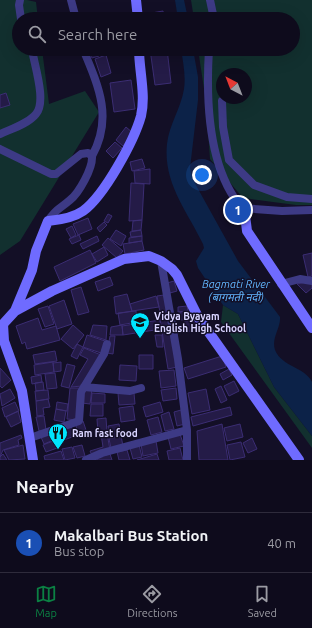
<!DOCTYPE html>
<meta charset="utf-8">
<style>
body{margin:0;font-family:Ubuntu,"Noto Sans Devanagari",sans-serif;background:#171425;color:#f1f3f6}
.compass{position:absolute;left:216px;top:68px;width:36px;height:36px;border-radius:50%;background:#0e0b1c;box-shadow:0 4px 16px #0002;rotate:318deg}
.you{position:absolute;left:202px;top:175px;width:14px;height:14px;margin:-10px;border:3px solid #fff;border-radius:50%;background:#1a73e8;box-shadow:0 0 0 6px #1a73e833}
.badge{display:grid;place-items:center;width:26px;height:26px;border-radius:50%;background:#0b8043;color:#fff;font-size:13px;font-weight:700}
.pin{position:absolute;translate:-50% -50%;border:2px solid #fff;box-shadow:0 1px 4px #0006}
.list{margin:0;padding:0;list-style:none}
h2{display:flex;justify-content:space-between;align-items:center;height:52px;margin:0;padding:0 16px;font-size:17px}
h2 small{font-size:13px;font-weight:400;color:#9b9ba3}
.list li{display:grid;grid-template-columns:26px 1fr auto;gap:12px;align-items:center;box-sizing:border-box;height:60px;padding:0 16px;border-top:1px solid #2e2b3b}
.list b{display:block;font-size:15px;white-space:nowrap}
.list p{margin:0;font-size:13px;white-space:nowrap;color:#9b9ba3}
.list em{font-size:13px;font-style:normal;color:#9b9ba3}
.icon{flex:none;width:22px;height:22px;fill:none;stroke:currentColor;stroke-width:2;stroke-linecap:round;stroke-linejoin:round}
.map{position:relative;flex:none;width:312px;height:460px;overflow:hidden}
.search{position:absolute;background:#0e0b1c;box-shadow:0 4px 16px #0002;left:12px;right:12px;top:12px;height:44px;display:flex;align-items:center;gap:10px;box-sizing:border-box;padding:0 14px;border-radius:22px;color:#9b9ba3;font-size:15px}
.sheet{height:112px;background:#0e0b1c}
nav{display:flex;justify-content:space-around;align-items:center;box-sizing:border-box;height:56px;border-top:1px solid #2e2b3b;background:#0e0b1c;font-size:11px;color:#9b9ba3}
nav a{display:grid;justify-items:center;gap:2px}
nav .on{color:#0b8043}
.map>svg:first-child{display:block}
.green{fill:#12302f;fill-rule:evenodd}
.water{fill:#0c2248}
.building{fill:#241b47;stroke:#3b2d73}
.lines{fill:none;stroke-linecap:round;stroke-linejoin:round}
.street{stroke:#3d3a85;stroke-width:8}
.secondary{stroke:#6f6bff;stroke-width:10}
.labels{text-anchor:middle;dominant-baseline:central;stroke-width:3;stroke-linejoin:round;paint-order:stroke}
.poi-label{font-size:10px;font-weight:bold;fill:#d9d4ff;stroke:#130f26;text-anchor:start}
.water-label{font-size:11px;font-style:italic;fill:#62b6ff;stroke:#130f26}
</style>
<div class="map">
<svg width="312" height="460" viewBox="0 0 312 460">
<rect width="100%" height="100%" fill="#130f26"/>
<path class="green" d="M0,0H27L36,2L38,19H19V49H42L49,104L85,91L99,112L20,241L0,255Z
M191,0H312V205H296L243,198L210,159L206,102L198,49H293V19H194ZM222,74H246V98H222Z
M223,305L238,314L274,387L312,436V448L221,322Z"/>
<path class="water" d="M175,0H184L188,19H178Z
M181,49H193L198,77V100L190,168L192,178L238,261L280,317C281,328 271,338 275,350C282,367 305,367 312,382V436L274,387L238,314L223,305L198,268L196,261L204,248L203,244C187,211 163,183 167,144C169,125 181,108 184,89C186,76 183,62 181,49Z"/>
<path class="building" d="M163,11L164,19H147L146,14Z
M87,49H96L99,56L92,58Z
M150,49H167L171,83L155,85Z
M106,55L111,73L101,77L95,59Z
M131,80L135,109L114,112L110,83Z
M6,93L10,105L0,108V95Z
M126,127L133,133L123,146L116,140Z
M115,142L122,148L113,158L106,151Z
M142,159L145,168L132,171L130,162Z
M150,169V184L135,183L134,171Z
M131,183L144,184L142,220L129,221Z
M108,214L112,216L108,223L104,221Z
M88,218L92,229L78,235L73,224Z
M142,220L141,230L132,231L133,221Z
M104,222L107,225L100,232L97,228Z
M72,226L76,235L71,238L66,229Z
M116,230L126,236L121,246L110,239Z
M141,230L142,236L131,237L130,232Z
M79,235L81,240L72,244L69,239Z
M97,236L99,241L83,249L80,244Z
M142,236V241L129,243V238Z
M108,238L123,251L117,258L102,245Z
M142,241L144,250L125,254L123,244Z
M104,247L108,255L97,262L92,254Z
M90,250L96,263L60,281L54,267Z
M312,253V276L308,277L303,255Z
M110,277L113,285L98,291L95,282Z
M174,281L177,291L170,293L167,283Z
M310,281L312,283V288L306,293L297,284Z
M81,287L89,312L78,315L71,290Z
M127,294L132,311L116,314L114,297Z
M164,295L168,316L161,318L157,296Z
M156,296L159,307L132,311L130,304Z
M64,300L72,324L57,329L49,306Z
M48,306L54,324L45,327L38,309Z
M187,306L188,311L178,312V307Z
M136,311L137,322L120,325L118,313Z
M187,311V315L193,314V319L181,320L180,312Z
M168,317L177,367L168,369L160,319Z
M38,318L42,330L56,326L60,340L27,349L25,342L22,344L16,326Z
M196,319L199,329L186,332L184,322Z
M160,320L161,329L123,335L122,326Z
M73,325L84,335L73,349L61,339Z
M93,325L107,326L106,340L90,335Z
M122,325L123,335H110L111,327Z
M87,335L105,341L101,353L83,347Z
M155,335H162L163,347H157Z
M110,336H115L113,354L107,353Z
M77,344L83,347L77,359L71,356Z
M84,348L101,355L82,386L71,387L88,359L80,355Z
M55,351L57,361L35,364L33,355Z
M139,355H153V369H139Z
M222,356L226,367L188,379L184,368Z
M53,362L54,372L35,375L34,365Z
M61,362V371L54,372L53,363Z
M67,364L75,366L69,388L61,386Z
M120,365L137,366L136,381L119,380Z
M0,368L11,380L2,388L0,386Z
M229,369L232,375L223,380L220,374Z
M174,370L176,386L161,388L159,371Z
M55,373L57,388L47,389L45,374Z
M41,375L42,382L32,384L31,377Z
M234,381L239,391L229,396L224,386Z
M43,382L44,390L36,391L35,383Z
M221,386L227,400L221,403L215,389Z
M70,388H80L77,420L67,419Z
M176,388L177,399L163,401L161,390Z
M10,389L15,398L2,406L0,394Z
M83,389H92L90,404L82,403Z
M206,389L210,410L192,414L188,393Z
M48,390L49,399L36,401L35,391Z
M92,393L105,394V403H91Z
M118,393H134L135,404L119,405Z
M48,399L50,407L43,408L44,415L37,416L36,401Z
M15,402L19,411L5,417L2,408Z
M57,402L68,404L67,411L56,409Z
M160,402L163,412L146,417L143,407Z
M91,404H103V416H90Z
M133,406L135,420L121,422L119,408Z
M230,407L232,415L193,426L191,417Z
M56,409L66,411L64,422L54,420Z
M181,410L185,424L177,426L174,412Z
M18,411L21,422L11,427L6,417Z
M169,412L174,429L165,431L161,415Z
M44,416L46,430L39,431L36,417Z
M158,417L162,432L151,435L147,420Z
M106,418L107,432L98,433L97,419Z
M83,421L87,433L79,435L75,423Z
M119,424L121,435L110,437L108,426Z
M222,424L228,460H199L197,431Z
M240,424L243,437L227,441L224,428Z
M71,426L75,436L61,441L57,430Z
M53,432L56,439L44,444L41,437Z
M107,433L110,450L92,455L90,451L103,447L101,434Z
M180,434L184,446L171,449L168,437Z
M21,435L22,438L18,440L19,445L3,450L0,457V443Z
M121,436L123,446L111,448L109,439Z
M252,438L257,449L248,453L243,443Z
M58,439L60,447L46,452L43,445Z
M156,441L158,453L143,456L141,444Z
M241,442L245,457L230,460L227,445Z
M23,445L25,459L9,460L4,450Z
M82,445L85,456L77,458L73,447Z
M139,445L142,457L133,459L130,448Z
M72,447L75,458L65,460L62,449Z
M180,448L183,460H169L167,451Z
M127,450L130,460H119L117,452Z
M61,451L64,460H45L44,456Z
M3,454L7,460H0V457Z
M110,454L112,460H97V457Z
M157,454L159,460H137Z"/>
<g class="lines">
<path class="street" d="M20,0L19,5L21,19
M71,0L76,19
M210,0L214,19
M83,49C99,87 113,118 92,156
M209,49C206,98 208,169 242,208L282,211L312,210
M222,101L223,127L229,160L254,185L287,197L312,199
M0,134C11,129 28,124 36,114C47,101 34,65 32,49
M0,149L51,174H56L81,154L88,153L92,156C93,168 79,193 70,200C60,209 56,208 48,221
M281,284L300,279L312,281
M84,387L130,391L141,388
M30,438L79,421L81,392L104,354L107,344
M86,460L102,453L187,430L178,359L161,261
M187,460V430"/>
<path class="secondary" d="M136,0L138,19
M242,208L245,215L247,231L312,328
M15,311L52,291L124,259L149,256L161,261L172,269L177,275L198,317L299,460
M33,460L22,391L4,341L3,324L15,311L32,270L36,251L48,221C60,220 73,218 83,211C104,196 134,141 141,116C146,95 139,70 139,49"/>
</g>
<defs>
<symbol id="school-pin" viewBox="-11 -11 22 30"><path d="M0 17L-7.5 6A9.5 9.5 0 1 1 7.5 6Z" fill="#00e5ff" stroke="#130f26"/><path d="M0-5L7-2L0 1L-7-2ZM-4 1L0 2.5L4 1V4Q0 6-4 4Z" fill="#111"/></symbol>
<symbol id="restaurant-pin" viewBox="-11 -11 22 30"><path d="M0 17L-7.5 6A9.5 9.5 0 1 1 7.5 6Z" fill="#00e5ff" stroke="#130f26"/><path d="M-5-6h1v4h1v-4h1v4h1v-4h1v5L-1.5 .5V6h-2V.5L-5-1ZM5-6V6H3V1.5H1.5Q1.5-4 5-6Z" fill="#111"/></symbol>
</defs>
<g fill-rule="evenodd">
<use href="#school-pin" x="129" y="311" width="22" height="30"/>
<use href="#restaurant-pin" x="47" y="422" width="22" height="30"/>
</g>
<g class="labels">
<g class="poi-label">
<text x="154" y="316">Vidya Byayam<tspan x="154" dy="12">English High School</tspan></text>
<text x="72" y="433">Ram fast food</text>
</g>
<g class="water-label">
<text x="236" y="284">Bagmati River<tspan x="236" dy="13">(बागमती नदी)</tspan></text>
</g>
</g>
</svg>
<svg class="compass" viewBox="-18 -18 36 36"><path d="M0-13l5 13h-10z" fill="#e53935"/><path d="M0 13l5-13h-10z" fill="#9b9ba3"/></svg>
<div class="you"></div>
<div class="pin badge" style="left:238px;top:210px;background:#1a4fb4">1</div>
<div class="search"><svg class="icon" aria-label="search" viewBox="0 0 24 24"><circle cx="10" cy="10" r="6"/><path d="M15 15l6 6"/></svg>Search here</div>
</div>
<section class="sheet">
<h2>Nearby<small></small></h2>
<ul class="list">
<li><span class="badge" style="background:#1a4fb4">1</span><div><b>Makalbari Bus Station</b><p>Bus stop</p></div><em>40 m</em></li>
</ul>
</section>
<nav>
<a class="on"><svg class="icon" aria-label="map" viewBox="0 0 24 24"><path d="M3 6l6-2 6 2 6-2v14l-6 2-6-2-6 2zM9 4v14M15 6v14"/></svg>Map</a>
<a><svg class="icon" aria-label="directions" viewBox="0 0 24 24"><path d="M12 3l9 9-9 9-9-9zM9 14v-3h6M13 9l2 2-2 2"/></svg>Directions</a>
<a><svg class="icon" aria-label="saved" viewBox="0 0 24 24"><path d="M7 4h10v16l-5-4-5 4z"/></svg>Saved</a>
</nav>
